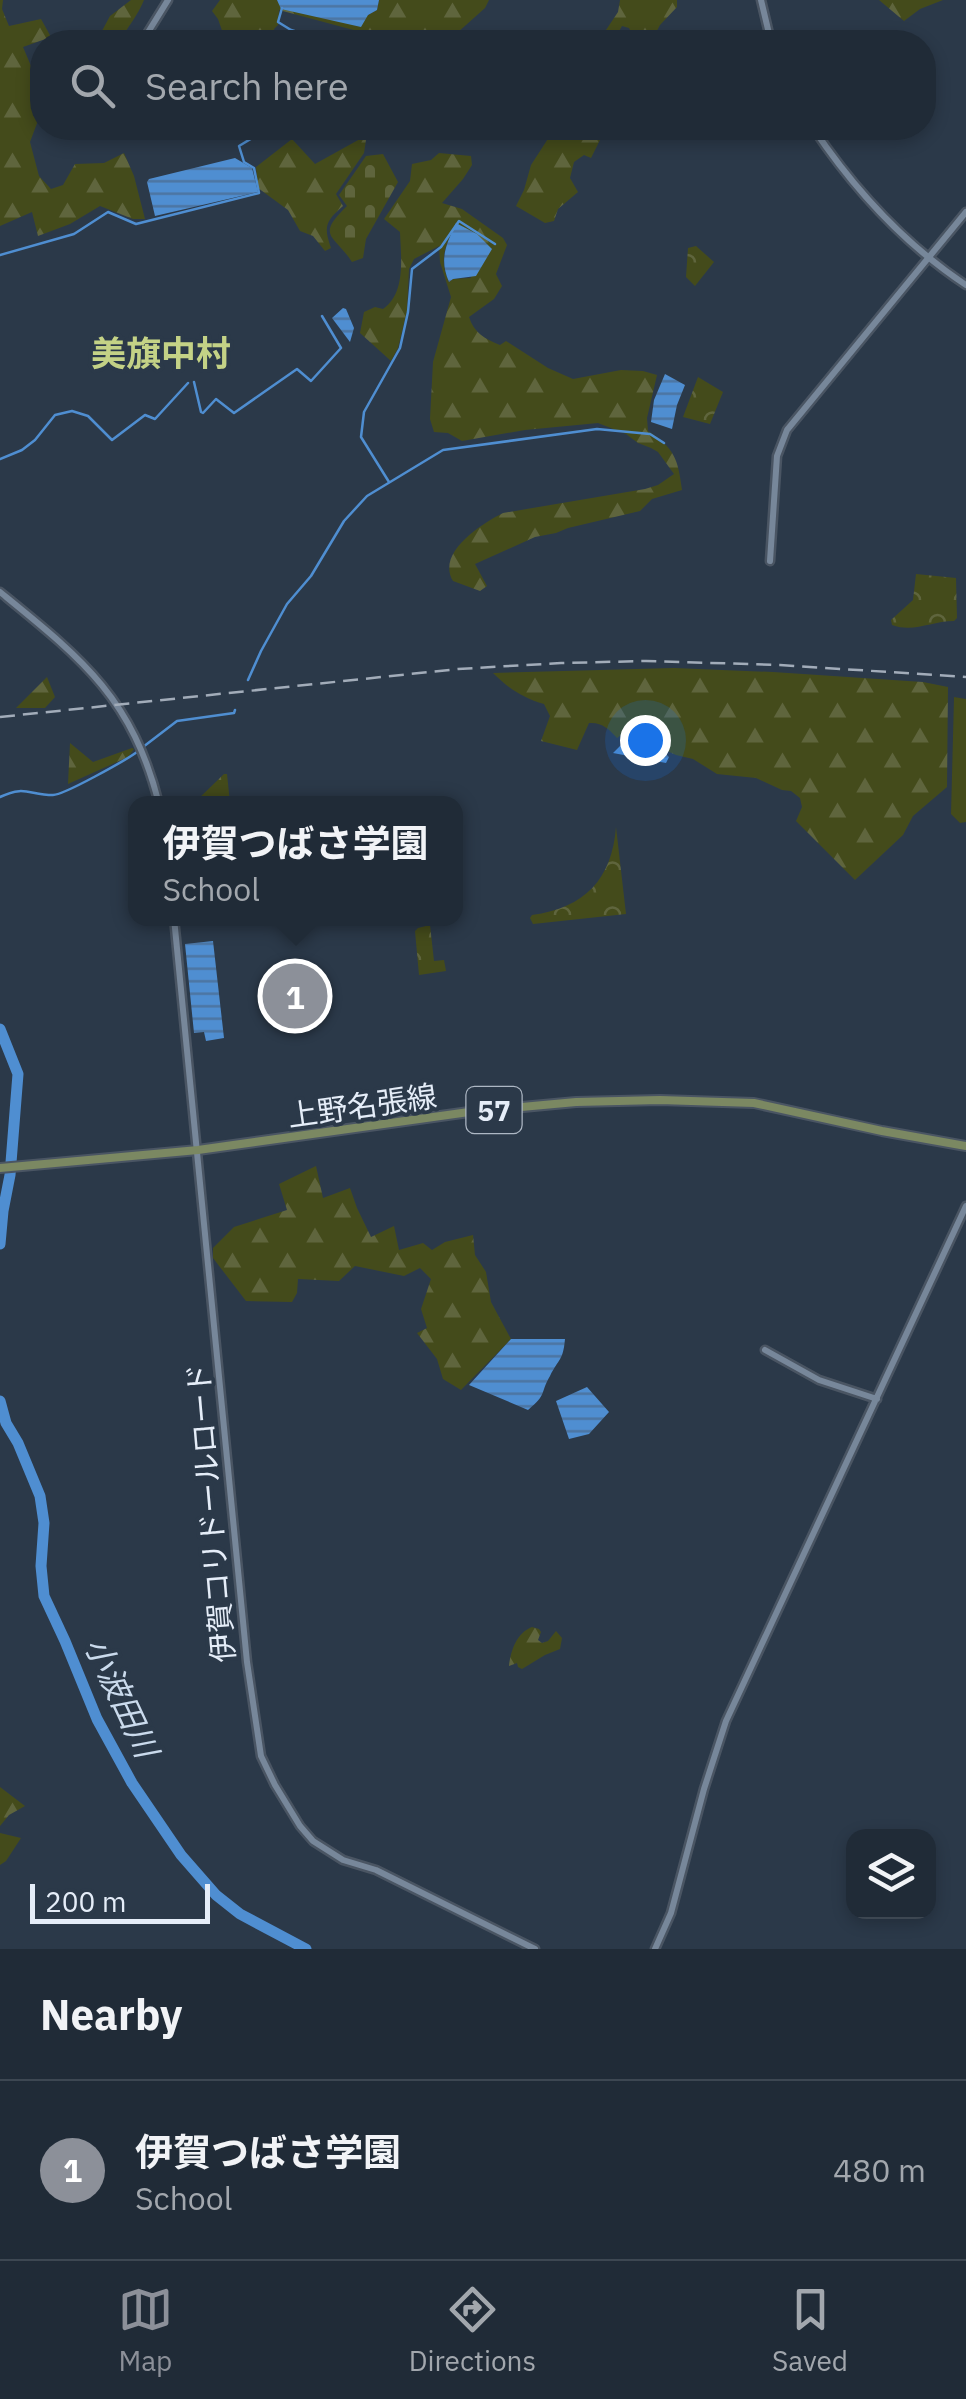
<!DOCTYPE html>
<meta charset="utf-8">
<style>
body{margin:0;font-family:"IBM Plex Sans","Noto Sans JP",sans-serif;background:#28333f;color:#f1f3f6}
.controls{position:absolute;right:30px;bottom:30px;display:grid;overflow:hidden;border-radius:20px;box-shadow:0 5px 15px #0003}
.controls button{width:90px;height:90px;display:grid;place-items:center;padding:0;border:0;border-bottom:2px solid #3d4752;background:#202b37;color:#f1f3f6;font:50px sans-serif}
.scale{position:absolute;left:30px;bottom:25px;width:180px;box-sizing:border-box;padding-left:10px;border:5px solid #e5edf8;border-top:0;font-size:28px;line-height:35px;white-space:nowrap;color:#e5edf8;-webkit-text-stroke:8px #2b3949;paint-order:stroke}
.you{position:absolute;left:645px;top:740px;width:35px;height:35px;margin:-25px;border:8px solid #fff;border-radius:50%;background:#1a73e8;box-shadow:0 0 0 15px #1a73e833}
.badge{display:grid;place-items:center;width:65px;height:65px;border-radius:50%;background:#8c9099;color:#fff;font-size:32px;font-weight:700}
.pin{position:absolute;translate:-50% -50%;border:5px solid #fff;box-shadow:0 2px 10px #0006}
.popup{position:absolute;left:128px;top:796px;width:335px;height:130px;box-sizing:border-box;display:grid;place-content:center;border-radius:20px;background:#202b37;filter:drop-shadow(0 2px 8px #0005);font-size:32px;white-space:nowrap;color:#a2a7ad}
.popup b{font-size:38px;color:#f1f3f6}
.popup::after{content:'';position:absolute;left:50%;top:100%;margin-left:-20px;border:20px solid transparent;border-top-color:#202b37}
.list{margin:0;padding:0;list-style:none}
h2{display:flex;justify-content:space-between;align-items:center;height:130px;margin:0;padding:0 40px;font-size:42px}
h2 small{font-size:32px;font-weight:400;color:#a2a7ad}
.list li{display:grid;grid-template-columns:65px 1fr auto;gap:30px;align-items:center;box-sizing:border-box;height:180px;padding:0 40px;border-top:2px solid #3d4752}
.list b{display:block;font-size:38px;white-space:nowrap}
.list p{margin:0;font-size:32px;white-space:nowrap;color:#a2a7ad}
.list em{font-size:32px;font-style:normal;color:#a2a7ad}
.icon{flex:none;width:55px;height:55px;fill:none;stroke:currentColor;stroke-width:2;stroke-linecap:round;stroke-linejoin:round}
.map{position:relative;flex:none;width:966px;height:1949px;overflow:hidden}
.search{position:absolute;background:#202b37;box-shadow:0 5px 15px #0003;left:30px;right:30px;top:30px;height:110px;display:flex;align-items:center;gap:25px;box-sizing:border-box;padding:0 35px;border-radius:40px;color:#a2a7ad;font-size:38px}
.sheet{height:310px;background:#202b37}
nav{display:flex;justify-content:space-around;align-items:center;box-sizing:border-box;height:140px;border-top:2px solid #3d4752;background:#202b37;font-size:28px;color:#a2a7ad}
nav a{display:grid;justify-items:center;gap:5px}
nav .on{color:#8c9099}
.map>svg:first-child{display:block}
.forest{fill:url(#forest-firs);fill-rule:evenodd}
.cemetery{fill:url(#cemetery-stones)}
.park{fill:url(#park-crowns)}
.garden{fill:#444b1b}
.water{fill:url(#water-rules)}
.lines{fill:none;stroke-linecap:round;stroke-linejoin:round}
.stream{stroke:#4f8ed1;stroke-width:2.5}
.river{stroke:#4f8ed1;stroke-width:11}
.minor-casing{stroke:#4a5563;stroke-width:11}
.major-casing{stroke:#4a5563;stroke-width:12}
.minor{stroke:#77879a;stroke-width:6}
.major{stroke:#7b8862;stroke-width:8}
.rail{stroke:#a2acb9;stroke-width:2.5;stroke-dasharray:15 8;stroke-linecap:butt}
.labels{text-anchor:middle;dominant-baseline:central;stroke-width:8;stroke-linejoin:round;paint-order:stroke}
.shield{fill:#2b3949;stroke:#adb7c4;stroke-width:2.5}
.shield-label{font-size:28px;font-weight:bold;fill:#e5edf8}
.street-label{font-size:30px;fill:#e5edf8;stroke:#2b3949}
.water-label{font-size:32px;font-style:italic;fill:#cadaec;stroke:#2b3949}
.quarter-label{font-size:35px;font-weight:bold;fill:#c4d286;stroke:#2b3949}
</style>
<div class="map">
<svg width="966" height="1949" viewBox="0 0 966 1949">
<defs>
<pattern id="forest-firs" width="22" height="20" patternUnits="userSpaceOnUse" patternTransform="scale(2.5)"><rect width="22" height="20" fill="#444b1b"/><path d="M5 1l3.5 6h-7zM16 11l3.5 6h-7z" fill="#5f653d"/></pattern>
<pattern id="cemetery-stones" width="16" height="16" patternUnits="userSpaceOnUse" patternTransform="scale(2.5)"><rect width="16" height="16" fill="#444b1b"/><path d="M2 7V4a2 2 0 0 1 4 0v3zM10 15v-3a2 2 0 0 1 4 0v3z" fill="#5f653d"/></pattern>
<pattern id="park-crowns" width="20" height="18" patternUnits="userSpaceOnUse" patternTransform="scale(2.5)"><rect width="20" height="18" fill="#444b1b"/><path d="M2 6a3 3 0 1 1 6 0M12 15a3 3 0 1 1 6 0" fill="none" stroke="#5f653d"/></pattern>
<pattern id="water-rules" width="6" height="5" patternUnits="userSpaceOnUse" patternTransform="scale(2.5)"><rect width="6" height="5" fill="#4f8ed1"/><path d="M0 2.5h6" fill="none" stroke="#4c75a2"/></pattern>
</defs>
<rect width="100%" height="100%" fill="#2b3949"/>
<path class="forest" d="M0,0H3L2,9L9,26L41,19L51,37L23,47L42,92V116L39,118L30,142L39,176L51,189L63,185L75,164L104,163L124,153L134,176L145,219H133L100,206L70,224L38,236L32,212L0,226Z
M131,0H144C138,15 127,28 119,42H96L110,16Z
M220,0H277L282,9L368,15L377,10L379,0H489L485,8L447,42H363L361,32L279,10L278,25L274,29L276,42H226L218,19L212,11Z
M620,0H677V7L660,25L651,42H636L629,28L622,26L614,40L608,42L602,36L618,12Z
M879,0H943L920,9L904,21Z
M553,128H603L600,131L601,138L591,158L584,155L574,162L570,178L578,192L558,209L554,221L545,223L516,206L524,190L531,165L553,131Z
M292,139L315,164L360,139L366,140L364,153L336,194L343,206C326,221 323,226 331,248L325,251L313,236L300,231L288,210L258,188L256,167Z
M439,153L471,156L472,165L463,179L442,203L462,209L503,238L507,245L496,274L502,286L494,299L469,317C474,333 485,339 500,345L506,341L548,368L573,379L621,370L643,371L657,375L647,418L648,431C674,448 678,458 682,490L652,499L640,511L568,528L556,533L535,537L475,564L487,586L480,591L453,581C436,553 481,524 503,513L645,489L658,485L674,474L658,452L651,448L638,443L626,434L598,423L525,430L462,441L448,433L434,432L430,419L433,362L451,297L440,262L439,246L414,259L409,269L407,311L398,348L391,361L360,333L364,312L375,307L383,309C406,293 401,258 400,232L384,219L410,181L412,164L431,160ZM456,223L471,278L453,279L449,282C438,258 446,245 456,223Z
M674,668L773,672L923,682L948,687L947,787L913,816L903,835L855,880L796,821L802,807L800,798L791,791L782,790L756,778L717,774L693,759L676,755L645,741L639,722L617,738C609,729 602,722 589,723L577,750L541,741L550,716L544,704C523,698 508,688 493,673Z
M47,677L55,697L45,708H16Z
M70,743L93,762L132,748L134,749L128,757L68,784Z
M316,1166L323,1198L350,1188L357,1208L371,1237L394,1226L399,1250L423,1243L432,1250L445,1242L473,1235L475,1255L486,1272L491,1302L511,1339L461,1390L443,1379L437,1359L417,1333L427,1328L421,1309L431,1279L420,1268L404,1276L355,1266L339,1281L298,1279L297,1293L292,1302L246,1301L213,1258V1248L234,1227L287,1210L279,1184Z
M532,1627L539,1629L541,1632L538,1640L542,1643L548,1641L556,1631L562,1638L560,1649L545,1655L522,1669L518,1667L517,1663L509,1666C511,1649 517,1633 532,1627Z
M0,1787L25,1806L9,1815L0,1826Z
M0,1833L21,1838L6,1861L0,1865Z"/>
<path class="cemetery" d="M383,154L398,182L366,239L363,258L352,262C334,234 315,237 347,206L339,195L366,156Z"/>
<path class="park" d="M696,246L714,262L695,286L686,277L688,248Z
M698,377L723,392L710,424L683,417Z
M916,574L956,578L957,618L954,621C931,621 914,633 892,625L891,620L913,600Z
M224,774H227L230,803H194Z
M616,827L626,914L533,924L530,918L532,915C585,908 612,879 616,827Z
M430,925L434,961L444,960L446,971L419,975L415,931L418,928Z"/>
<path class="garden" d="M954,697L966,699V822L960,823L951,814Z"/>
<path class="water" d="M277,0H379L377,10L368,15L361,27L281,9Z
M235,158L252,168L258,192L155,216L147,182L149,179Z
M456,223L477,234L492,249L476,276L453,279L449,282C439,259 446,245 456,223Z
M343,308L346,309L354,328L350,342L332,318Z
M665,374L685,385L677,405L672,429L651,422L654,400Z
M625,741L664,752L669,757L666,763L613,753Z
M213,941L224,1038L206,1041L204,1032L194,1033L185,944Z
M511,1339H565C563,1361 559,1358 550,1376C539,1395 548,1393 528,1410L469,1385Z
M587,1387L609,1412L589,1434L569,1439L556,1401Z"/>
<g class="lines">
<path class="stream" d="M282,8L278,22L291,30L324,40V42
M0,255L74,234L108,212L136,224L259,193L254,168L244,162L239,146L269,128
M194,382L201,412L203,413L216,399L234,413L297,369L311,381L341,348L322,316
M0,459L22,450L35,440L55,415L72,411L88,416L112,440L145,415L155,419L188,383
M389,482L361,437L364,412L400,348L408,312L412,269L441,247L459,221L495,244
M248,680L261,651L287,604L311,576L344,521L367,496L443,450L597,429L650,434L664,443
M143,747L177,721L234,713L235,710
M0,797C25,785 29,795 53,795C64,795 126,760 137,752"/>
<path class="river" d="M0,1029L18,1074L10,1175L3,1211L0,1244
M0,1401L6,1423L18,1443L40,1496L44,1523L41,1566L44,1596L65,1641L97,1719L132,1783L181,1855L216,1895L240,1914L306,1949"/>
<defs>
<path id="minor" d="M761,0L771,42
M142,42L168,0
M813,128C854,189 904,244 966,285
M770,561L777,456L787,430L966,212
M0,592C81,658 132,697 159,804
M174,918L247,1662L261,1756L275,1785L300,1826L313,1841L343,1860L376,1870L535,1949
M765,1350L819,1380L877,1399
M655,1949L671,1913L704,1789L726,1721L966,1206"/>
<path id="major" d="M0,1168L198,1150L469,1112L576,1102L660,1100L754,1103L882,1131L966,1146"/>
</defs>
<use href="#minor" class="minor-casing"/>
<use href="#major" class="major-casing"/>
<use href="#minor" class="minor"/>
<use href="#major" class="major"/>
<path class="rail" d="M0,717L458,669L561,663L646,661L780,665L966,677"/>
</g>
<g class="labels">
<rect class="shield" x="466.5" y="1087" width="55" height="46" rx="8"/>
<g class="shield-label">
<text x="494" y="1110">57</text>
</g>
<g class="street-label">
<text transform="translate(362 1105) rotate(-8)">上野名張線</text>
<text transform="translate(210 1513) rotate(-95)">伊賀コリドールロード</text>
</g>
<g class="water-label">
<text transform="translate(122 1697) rotate(65)">小波田川</text>
</g>
<g class="quarter-label">
<text x="161" y="353">美旗中村</text>
</g>
</g>
</svg>
<div class="controls">
<button><svg class="icon" aria-label="layers" viewBox="0 0 24 24"><path d="M12 4l9 5-9 5-9-5zM3 14l9 5 9-5"/></svg></button>
</div>
<div class="scale">200 m</div>
<div class="you"></div>
<div class="pin badge" style="left:295px;top:996px">1</div>
<div class="popup"><b>伊賀つばさ学園</b>School</div>
<div class="search"><svg class="icon" aria-label="search" viewBox="0 0 24 24"><circle cx="10" cy="10" r="6"/><path d="M15 15l6 6"/></svg>Search here</div>
</div>
<section class="sheet">
<h2>Nearby<small></small></h2>
<ul class="list">
<li><span class="badge">1</span><div><b>伊賀つばさ学園</b><p>School</p></div><em>480 m</em></li>
</ul>
</section>
<nav>
<a class="on"><svg class="icon" aria-label="map" viewBox="0 0 24 24"><path d="M3 6l6-2 6 2 6-2v14l-6 2-6-2-6 2zM9 4v14M15 6v14"/></svg>Map</a>
<a><svg class="icon" aria-label="directions" viewBox="0 0 24 24"><path d="M12 3l9 9-9 9-9-9zM9 14v-3h6M13 9l2 2-2 2"/></svg>Directions</a>
<a><svg class="icon" aria-label="saved" viewBox="0 0 24 24"><path d="M7 4h10v16l-5-4-5 4z"/></svg>Saved</a>
</nav>
